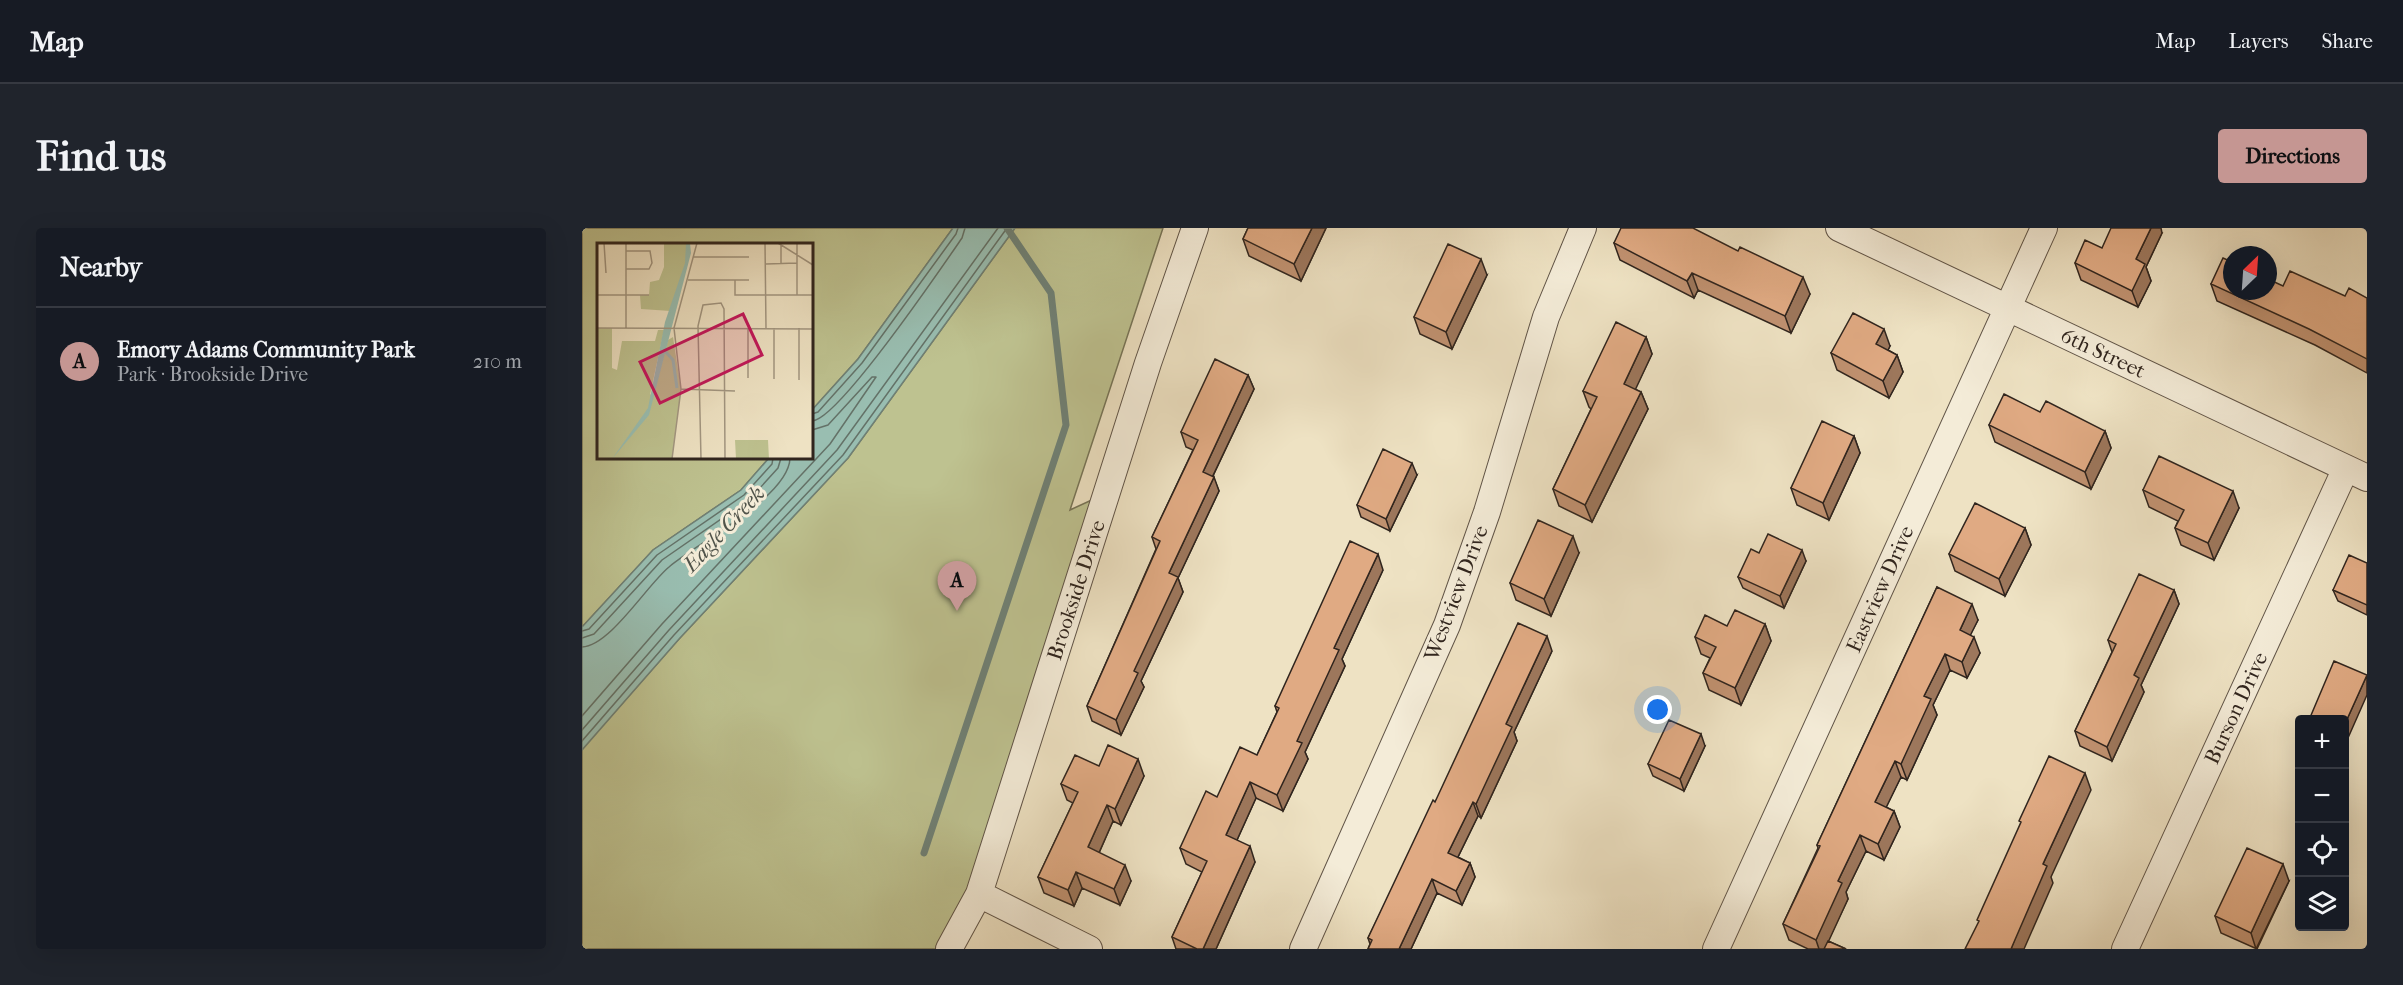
<!DOCTYPE html>
<meta charset="utf-8">
<style>
body{margin:0;font-family:"IM FELL French Canon",serif;background:#20242c;color:#f1f3f6}
.controls{position:absolute;right:18px;bottom:18px;display:grid;overflow:hidden;border-radius:6px;box-shadow:0 6px 24px #0002}
.controls button{width:54px;height:54px;display:grid;place-items:center;padding:0;border:0;border-bottom:2px solid #363941;background:#171b24;color:#f1f3f6;font:30px sans-serif}
.compass{position:absolute;left:1641px;top:18px;width:54px;height:54px;border-radius:50%;background:#171b24;box-shadow:0 6px 24px #0002;rotate:25deg}
.you{position:absolute;left:1076px;top:482px;width:21px;height:21px;margin:-15px;border:4px solid #fff;border-radius:50%;background:#1a73e8;box-shadow:0 0 0 9px #1a73e833}
.badge{display:grid;place-items:center;width:39px;height:39px;border-radius:50%;background:#c59692;color:#111;font-size:20px;font-weight:700}
.pin{position:absolute;translate:-50% -50px;filter:drop-shadow(0 2px 3px #0008)}
.pin::after{content:'';position:absolute;top:32px;width:21px;height:18px;background:inherit;clip-path:polygon(0 0,100% 0,50% 100%)}
.list{margin:0;padding:0;list-style:none}
h2{display:flex;justify-content:space-between;align-items:center;height:78px;margin:0;padding:0 24px;font-size:26px}
h2 small{font-size:20px;font-weight:400;color:#9ea1a6}
.list li{display:grid;grid-template-columns:39px 1fr auto;gap:18px;align-items:center;box-sizing:border-box;height:108px;padding:0 24px;border-top:2px solid #363941}
.list b{display:block;font-size:22px;white-space:nowrap}
.list p{margin:0;font-size:20px;white-space:nowrap;color:#9ea1a6}
.list em{font-size:20px;font-style:normal;color:#9ea1a6}
.icon{flex:none;width:33px;height:33px;fill:none;stroke:currentColor;stroke-width:2;stroke-linecap:round;stroke-linejoin:round}
.map{position:relative;flex:none;width:1785px;height:721px;overflow:hidden;border-radius:6px}
header{display:flex;align-items:center;gap:36px;box-sizing:border-box;height:84px;padding:0 30px;background:#171b24;border-bottom:2px solid #363941}
header strong{font-size:28px}
nav{display:flex;gap:33px;margin-inline-start:auto;font-size:21px}
.intro{display:flex;align-items:center;justify-content:space-between;box-sizing:border-box;height:144px;padding:0 36px}
h1{margin:0;font-size:42px}
.button{padding:15px 27px;border-radius:6px;background:#c59692;color:#111;font-size:21px;font-weight:700}
main{display:flex;gap:36px;padding:0 36px}
aside{flex:1;background:#171b24;border-radius:6px;box-shadow:0 6px 24px #0002}
.map>svg:first-child{display:block}
.green{fill:#bec290;stroke:#777457;stroke-width:1.5}
.water{fill:#99beb1;stroke:#6f8176;stroke-width:1.5}
.lines{fill:none;stroke-linecap:round;stroke-linejoin:round}
.shore{stroke:#647268;stroke-width:1.5}
.stream{stroke:#6f8176;stroke-width:7}
.minor-casing{stroke:#605447;stroke-width:28}
.minor{stroke:#f4ecd8;stroke-width:26}
.wall{fill:#c19271;stroke:#30251e;stroke-width:1.5}
.shaded-wall{fill:#9d775c;stroke:#30251e;stroke-width:1.5}
.building{fill:#e0aa83;stroke:#30251e;stroke-width:1.5}
.labels{text-anchor:middle;dominant-baseline:central;stroke-width:6;stroke-linejoin:round;paint-order:stroke}
.street-label{font-size:21px;fill:#30251e;stroke:#f4ecd8}
.water-label{font-size:22px;font-style:italic;fill:#50534a;stroke:#f4ecd8}
.inset-river{fill:none;stroke:#99beb1;stroke-width:3}
.inset-road{fill:none;stroke:#a29681;stroke-width:1.5}
.view{fill:#c2185b;fill-opacity:0.15;stroke:#c2185b;stroke-width:3}
.inset-edge{fill:none;stroke:#30251e;stroke-width:3}
</style>
<header>
<strong>Map</strong>
<nav><a>Map</a><a>Layers</a><a>Share</a></nav>
</header>
<div class="intro"><h1>Find us</h1><a class="button">Directions</a></div>
<main>
<aside>
<h2>Nearby<small></small></h2>
<ul class="list">
<li><span class="badge">A</span><div><b>Emory Adams Community Park</b><p>Park · Brookside Drive</p></div><em>210 m</em></li>
</ul>
</aside>
<div class="map">
<svg width="1785" height="721" viewBox="0 0 1785 721">
<rect width="100%" height="100%" fill="#eee2c3"/>
<filter id="stains"><feTurbulence type="fractalNoise" baseFrequency=".00333" numOctaves="4"/><feColorMatrix values="0 0 0 0 .2 0 0 0 0 .09 0 0 0 0 .02 0 0 0 .5 -.17"/></filter>
<radialGradient id="worn" r=".72"><stop offset=".6" stop-color="#630" stop-opacity="0"/><stop offset="1" stop-color="#630" stop-opacity=".3"/></radialGradient>
<path class="green" d="M0,0H371L276,131L230,182V16H16V230H187L159,262L71,322L0,399Z
M433,0H581L488,282L525,265L367,721H0V501L30,487L97,411L266,230Z"/>
<path class="water" d="M371,0H433L266,230L97,411L0,522V399L71,322L159,262L187,230H230V182L276,131Z"/>
<g class="lines">
<path class="shore" d="M230,186L236,184L280,135L374,6L376,0
M230,193C256,192 360,39 380,10L383,0
M0,403L7,401L75,327L162,267L190,236L191,230
M0,410L12,406L80,332L168,271L196,240L199,230
M0,419C28,418 65,357 87,339C115,315 207,269 208,230
M0,488L80,396L248,216L294,149H290L246,197L230,202
M0,502L87,402L255,222L416,0
M0,513L92,407L261,227L425,0"/>
<path class="stream" d="M342,625L484,197L469,65L425,0"/>
<defs>
<path id="minor" d="M1257,0L1785,250
M397,666L507,721
M367,721L397,666L566,135L613,0
M721,721L865,397L905,284L964,89L1001,0
M1134,721L1462,0
M1543,721L1764,240"/>
</defs>
<use href="#minor" class="minor-casing"/>
<use href="#minor" class="minor"/>
</g>
<path class="wall" d="M666,0H744L719,53L667,28L661,11Z
M1580,5L1564,39L1569,53L1556,79L1499,52L1493,35L1520,20Z
M1032,15L1156,23L1228,66L1209,105L1116,62L1112,70L1038,32Z
M905,47L870,121L838,106L832,89Z
M1629,56L1701,58L1763,68L1785,70V145L1733,117L1635,73Z
M1064,109L1070,126L1053,161L1059,164L1066,181L1010,294L977,278L971,261L1009,181L1007,179L1001,163Z
M1308,118L1306,122L1315,127L1321,144L1307,170L1255,142L1249,125Z
M666,147L672,161L631,248L637,263L596,350L601,364L559,453L562,459L539,507L510,493L505,478L574,321L570,309L611,222L604,219L599,204Z
M1458,184L1523,203L1529,220L1509,261L1413,214L1407,197Z
M1272,208L1278,225L1247,292L1215,277L1209,260Z
M835,247L808,303L779,289L775,277Z
M1561,262L1657,280L1632,332L1599,317L1593,300L1596,293L1567,279Z
M1443,300L1449,317L1423,368L1373,343L1367,326Z
M997,325L969,388L934,372L928,355Z
M1177,325L1224,333L1202,380L1161,360L1156,349Z
M1785,335V387L1756,373L1751,362Z
M801,342L760,431L763,438L723,524L726,531L701,583L674,570L655,612L673,634L634,721H594L590,709L620,644L604,636L598,620L635,569L675,527L695,484L693,478Z
M1355,359L1396,392L1388,407L1398,425L1385,450L1368,442L1351,477L1355,487L1325,552L1319,549L1304,579L1312,583L1318,599L1302,632L1284,623L1264,664L1266,671L1246,713L1264,721H1226L1207,712L1201,696L1236,620L1235,617Z
M1592,362L1597,376L1559,457L1562,464L1530,533L1498,518L1493,503L1530,424L1526,412Z
M1183,396L1189,413L1159,477L1127,462L1121,445L1128,430L1119,426L1113,409L1145,398Z
M970,423L932,504L935,513L899,590L896,588L876,629L888,635L893,649L880,677L855,665L829,721H786L788,716L786,710L853,574Z
M1123,518L1102,563L1071,548L1066,536Z
M517,538L562,548L539,597L531,593L517,625L549,653L538,677L500,660L492,678L462,665L456,649L491,575L485,572L479,556Z
M1707,653L1675,721L1639,705L1633,688Z"/>
<path class="shaded-wall" d="M730,0H744L719,53L712,36Z
M1569,0H1579L1580,5L1564,39L1569,53L1556,79L1550,63L1554,31Z
M899,31L905,47L870,121L864,104Z
M1110,45L1116,62L1112,70L1105,53Z
M1221,49L1228,66L1209,105L1203,88Z
M1302,101L1308,118L1301,133L1294,116Z
M1064,109L1070,126L1048,173L1042,156Z
M1315,127L1321,144L1307,170L1301,153Z
M666,147L672,161L626,258L621,244Z
M1059,164L1066,181L1010,294L1003,277Z
M1523,203L1529,220L1509,261L1503,244Z
M1272,208L1278,225L1247,292L1241,275Z
M830,235L835,247L808,303L804,291Z
M632,249L637,263L596,350L601,364L559,453L562,459L539,507L534,492L587,345Z
M1651,263L1657,280L1632,332L1626,315Z
M1443,300L1449,317L1423,368L1417,351Z
M991,308L997,325L969,388L962,371Z
M1220,322L1224,333L1202,380L1198,368Z
M796,326L801,342L760,431L763,438L723,524L726,531L701,583L695,567L715,513L752,420Z
M1592,362L1597,376L1559,457L1562,464L1530,533L1525,519L1552,447Z
M1390,376L1396,392L1383,418L1378,402Z
M1183,396L1189,413L1159,477L1153,460Z
M965,408L970,423L932,504L935,513L899,590L894,576L924,496Z
M1392,409L1398,425L1385,450L1380,434Z
M1363,426L1368,442L1351,477L1355,487L1325,552L1319,536L1342,468Z
M1785,447V467L1762,519V498Z
M1119,506L1123,518L1102,563L1098,551Z
M556,531L562,548L539,597L533,581Z
M1313,533L1319,549L1299,590L1293,574Z
M1503,545L1509,562L1469,649L1471,655L1442,721H1429L1461,636Z
M668,554L674,570L650,623L644,607Z
M891,574L896,588L871,639L866,625Z
M525,577L531,593L512,636L506,619Z
M1312,583L1318,599L1302,632L1296,616Z
M1278,607L1284,623L1264,664L1266,671L1243,721H1237L1234,712L1256,653Z
M668,618L673,634L634,721H621Z
M888,635L893,649L880,677L874,663Z
M1701,636L1707,653L1674,721L1669,705Z
M543,637L549,653L538,677L532,661Z
M494,644L500,660L492,678L486,662Z
M850,651L855,665L829,721H817Z"/>
<path class="building" d="M666,0H730L712,36L661,11Z
M1039,0H1111L1156,23L1158,19L1221,49L1203,88L1110,45L1105,53L1032,15Z
M1529,0H1569L1554,31L1563,36L1550,63L1493,35L1503,12L1520,20Z
M866,16L899,31L864,104L832,89Z
M1641,30L1650,34V63H1686V51L1701,58L1708,43L1763,68L1767,60L1785,70V131L1727,101L1629,56Z
M1271,85L1302,101L1294,116L1315,127L1301,153L1249,125Z
M1034,94L1064,109L1042,156L1059,164L1003,277L971,261L1015,169L1001,163Z
M633,131L666,147L621,244L632,249L587,345L596,349L552,443L556,445L534,492L505,478L578,313L570,309L616,212L599,204Z
M1422,166L1458,184L1464,173L1523,203L1503,244L1407,197Z
M1240,193L1272,208L1241,275L1209,260Z
M801,221L830,235L804,291L775,277Z
M1577,228L1651,263L1626,315L1593,300L1602,282L1561,262Z
M1393,275L1443,300L1417,351L1367,326Z
M956,292L991,308L962,371L928,355Z
M1186,306L1220,322L1198,368L1156,349L1169,321L1177,325Z
M768,313L796,326L752,420L757,422L715,513L720,515L695,567L668,554L644,607L668,618L621,721H615L590,709L625,633L598,620L624,563L635,569L658,519L675,527L697,480L693,478Z
M1767,327L1785,335V377L1751,362Z
M1557,346L1592,362L1552,447L1557,450L1525,519L1493,503L1534,416L1526,412Z
M1355,359L1390,376L1378,402L1392,409L1380,434L1363,426L1342,468L1349,471L1319,536L1313,533L1293,574L1312,583L1296,616L1278,607L1256,653L1260,655L1234,712L1201,696L1238,618L1235,617Z
M1153,382L1183,396L1153,460L1121,445L1134,419L1113,409L1123,387L1145,398Z
M936,395L965,408L924,496L930,499L894,576L891,574L866,625L888,635L874,663L850,651L817,721H786L790,712L786,710L851,572L853,574Z
M1752,433L1785,447L1762,498V492H1727Z
M1087,492L1119,506L1098,551L1066,536Z
M526,517L556,531L533,581L525,577L506,619L543,637L532,661L494,644L486,662L456,649L496,564L479,556L493,527L517,538Z
M1467,528L1503,545L1461,636L1465,638L1429,721H1383L1397,693L1395,692L1439,594L1437,593Z
M1665,620L1701,636L1669,705L1633,688Z
M1246,713L1264,721H1242Z"/>
<g class="labels">
<g class="street-label">
<text transform="translate(1521 125) rotate(25)">6th Street</text>
<text transform="translate(1298 361) rotate(-66)">Eastview Drive</text>
<text transform="translate(494 362) rotate(-72)">Brookside Drive</text>
<text transform="translate(874 365) rotate(-69)">Westview Drive</text>
<text transform="translate(1654 480) rotate(-65)">Burson Drive</text>
</g>
<g class="water-label">
<text transform="translate(142 301) rotate(-47)">Eagle Creek</text>
</g>
</g>
<g transform="translate(15 15)">
<rect width="216" height="216" fill="#eee2c3"/>
<path d="M67,0H91V12L74,68L44,66L43,52H52L53,39L62,37L67,24ZM0,85H15V125L20,127L25,98H58L61,87H67L53,152L58,146L71,97L76,94L84,146L75,216H0ZM138,197H171L172,216H139Z" fill="#bec290"/>
<path d="M89,0H93L94,10L52,172L15,216L51,165L68,79L88,20Z" fill="#99beb1"/>
<path class="inset-river" d="M68,108L76,117L80,145"/>
<path class="inset-road" d="M7,0L9,30M29,0V85M168,0L169,85M181,0L216,22M200,0V52M29,8H53L55,20L52,26H29M96,14H152M169,21L200,20M184,21V2M91,37H152M138,37V52H216M0,52H52M0,85L216,86M151,85V135M177,85V136M202,85V137M84,146L138,148M75,216L84,146L77,85L100,0M104,216L101,83L106,62L124,60L127,66L128,216"/>
<path class="view" d="M146,71L165,112L63,160L43,119Z"/>
<rect width="216" height="216" class="inset-edge"/>
</g>
<rect width="100%" height="100%" filter="url(#stains)"/>
<rect width="100%" height="100%" fill="url(#worn)"/>
</svg>
<div class="controls">
<button>+</button>
<button>−</button>
<button><svg class="icon" aria-label="locate" viewBox="0 0 24 24"><circle cx="12" cy="12" r="6"/><path d="M12 2v4M12 18v4M2 12h4M18 12h4"/></svg></button>
<button><svg class="icon" aria-label="layers" viewBox="0 0 24 24"><path d="M12 4l9 5-9 5-9-5zM3 14l9 5 9-5"/></svg></button>
</div>
<svg class="compass" viewBox="-18 -18 36 36"><path d="M0-13l5 13h-10z" fill="#e53935"/><path d="M0 13l5-13h-10z" fill="#9ea1a6"/></svg>
<div class="you"></div>
<div class="pin badge" style="left:375px;top:383px">A</div>
</div>
</main>
